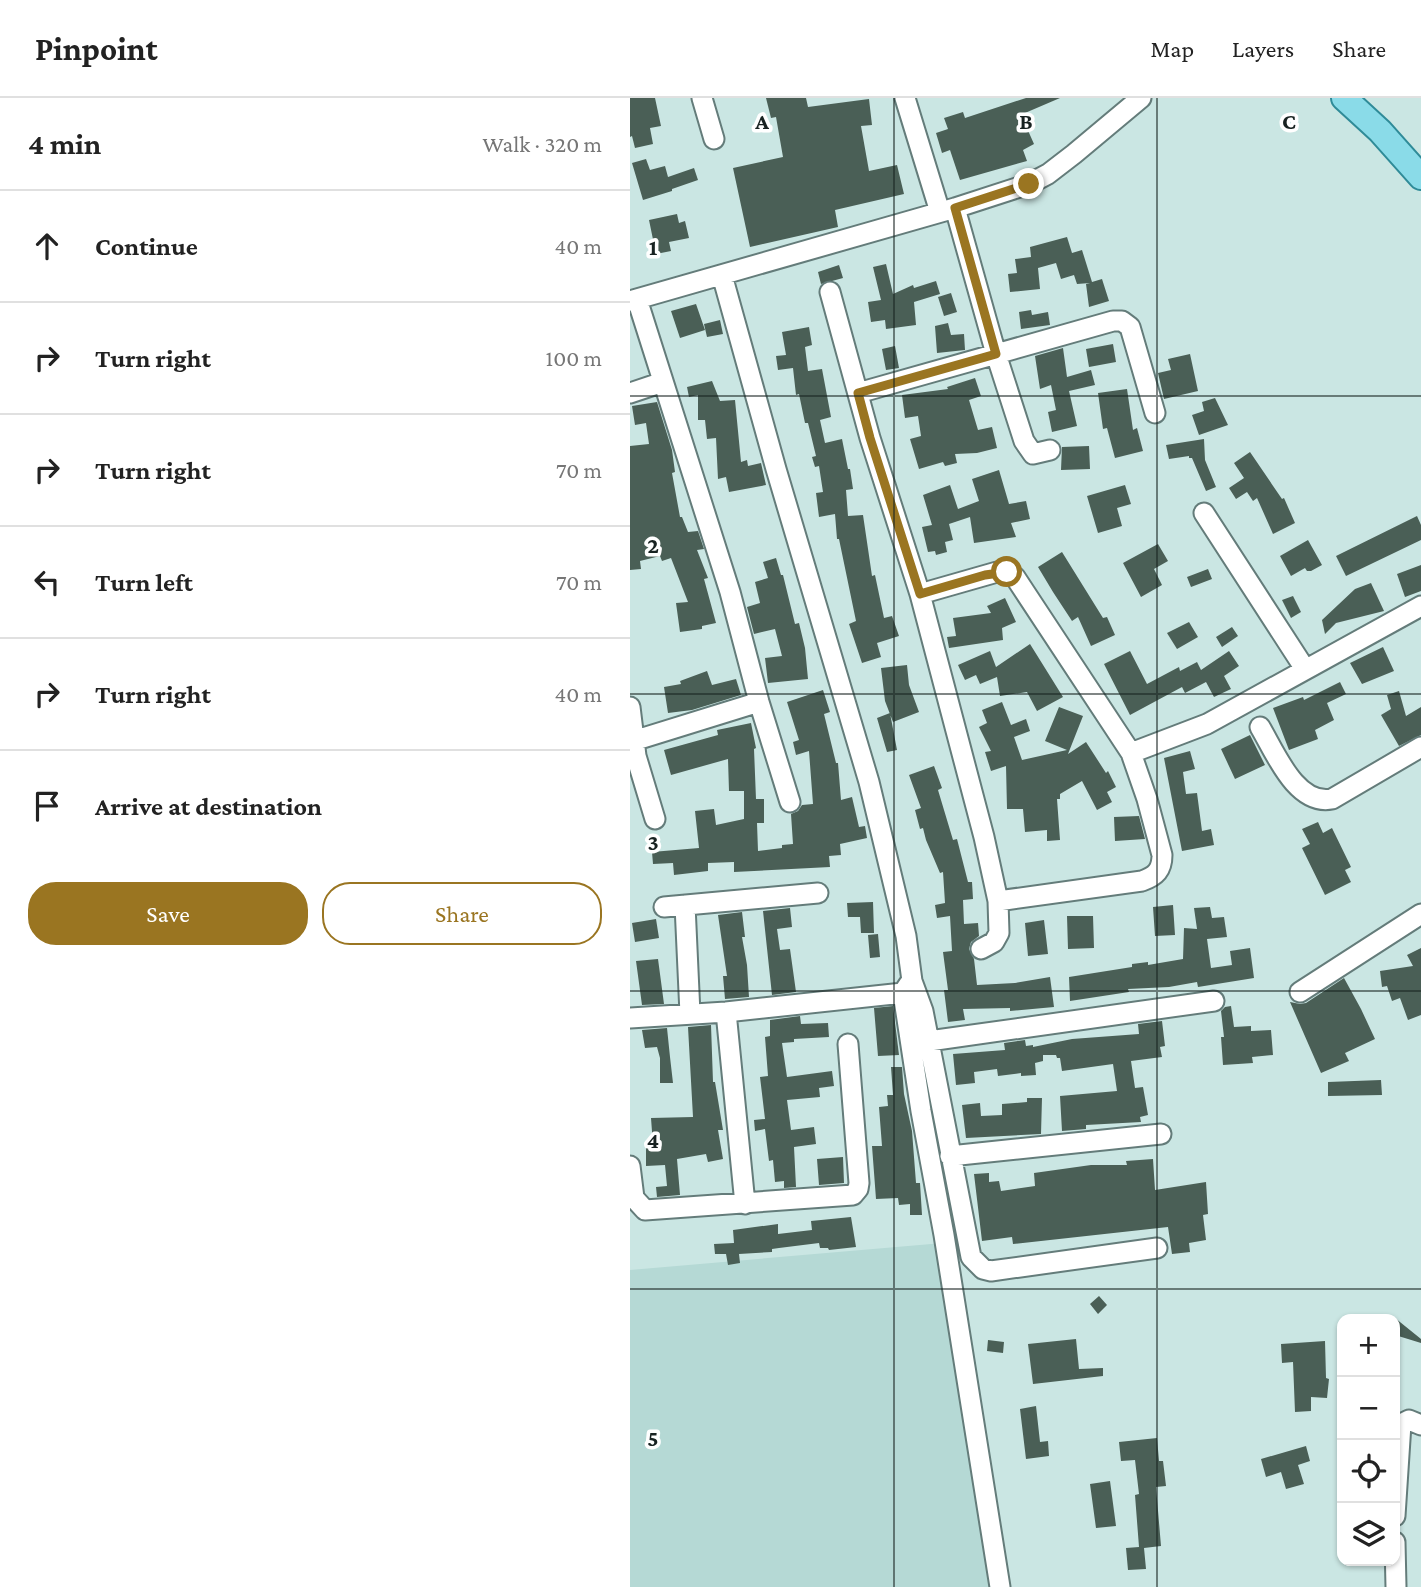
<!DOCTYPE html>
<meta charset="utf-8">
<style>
body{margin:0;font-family:"Crimson Pro",serif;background:#f2f2f2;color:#222}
.controls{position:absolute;right:21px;bottom:21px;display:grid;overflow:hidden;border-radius:14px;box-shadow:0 2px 5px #0004}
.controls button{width:63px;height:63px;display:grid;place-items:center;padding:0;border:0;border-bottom:2px solid #e0e0e0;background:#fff;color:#222;font:35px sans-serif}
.stop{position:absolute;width:21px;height:21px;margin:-16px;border:5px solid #9a7521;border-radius:50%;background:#fff}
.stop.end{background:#9a7521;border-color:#fff;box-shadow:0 2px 7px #0008}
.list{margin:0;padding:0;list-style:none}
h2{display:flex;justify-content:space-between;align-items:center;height:91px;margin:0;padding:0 28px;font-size:30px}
h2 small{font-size:23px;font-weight:400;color:#767676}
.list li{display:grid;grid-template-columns:46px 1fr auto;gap:21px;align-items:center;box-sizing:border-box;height:112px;padding:0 28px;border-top:2px solid #e0e0e0}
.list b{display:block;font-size:26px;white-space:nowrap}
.list em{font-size:23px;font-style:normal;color:#767676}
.actions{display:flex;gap:14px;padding:21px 28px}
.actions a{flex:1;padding:16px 0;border:2px solid #9a7521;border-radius:28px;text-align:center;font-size:24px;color:#9a7521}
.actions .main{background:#9a7521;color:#fff}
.icon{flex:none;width:38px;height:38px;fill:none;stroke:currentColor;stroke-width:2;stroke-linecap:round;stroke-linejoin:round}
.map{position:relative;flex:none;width:791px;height:1489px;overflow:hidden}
header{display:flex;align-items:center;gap:42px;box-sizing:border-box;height:98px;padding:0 35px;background:#fff;border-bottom:2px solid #e0e0e0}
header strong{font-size:33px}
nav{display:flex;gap:38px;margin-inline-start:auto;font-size:24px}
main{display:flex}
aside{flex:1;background:#fff}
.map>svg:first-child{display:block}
.built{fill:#b5d9d5}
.building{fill:#4a5f56}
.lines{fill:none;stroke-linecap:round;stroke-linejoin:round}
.minor-casing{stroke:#647c7a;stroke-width:23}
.major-casing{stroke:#2f8b98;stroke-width:28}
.minor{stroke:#fff;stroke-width:19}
.major{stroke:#8adbe8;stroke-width:24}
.route{stroke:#9a7521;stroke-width:9}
.grid{fill:none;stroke:#182221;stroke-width:2;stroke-opacity:0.55}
.grid-label{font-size:23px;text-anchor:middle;font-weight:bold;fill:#182221;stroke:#fff;stroke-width:7;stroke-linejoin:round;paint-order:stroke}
</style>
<header>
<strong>Pinpoint</strong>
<nav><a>Map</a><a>Layers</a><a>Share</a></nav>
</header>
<main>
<aside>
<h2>4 min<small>Walk · 320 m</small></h2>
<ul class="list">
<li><svg class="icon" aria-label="ahead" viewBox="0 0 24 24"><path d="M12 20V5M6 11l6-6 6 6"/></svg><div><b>Continue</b></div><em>40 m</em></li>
<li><svg class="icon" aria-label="right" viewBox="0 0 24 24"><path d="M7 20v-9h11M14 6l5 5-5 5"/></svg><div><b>Turn right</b></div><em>100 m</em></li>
<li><svg class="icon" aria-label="right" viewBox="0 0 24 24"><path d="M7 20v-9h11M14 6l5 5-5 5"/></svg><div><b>Turn right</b></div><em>70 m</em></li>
<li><svg class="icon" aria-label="left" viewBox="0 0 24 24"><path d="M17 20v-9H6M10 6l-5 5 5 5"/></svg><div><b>Turn left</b></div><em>70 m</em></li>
<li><svg class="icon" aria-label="right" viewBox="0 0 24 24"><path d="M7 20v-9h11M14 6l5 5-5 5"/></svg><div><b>Turn right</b></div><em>40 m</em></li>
<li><svg class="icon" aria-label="arrive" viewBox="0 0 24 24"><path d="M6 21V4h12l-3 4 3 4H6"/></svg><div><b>Arrive at destination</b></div></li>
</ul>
<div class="actions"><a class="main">Save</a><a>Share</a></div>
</aside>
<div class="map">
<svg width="791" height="1489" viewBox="0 0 791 1489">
<rect width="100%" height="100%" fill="#cae6e3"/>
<path class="built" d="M313,1145L367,1489H0V1172Z"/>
<path class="building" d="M0,0H25L31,28L20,30L23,46L5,50L2,38L0,39Z
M136,0H176L178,9L239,1L242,27L231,28L239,73L267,67L274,96L205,112L208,129L120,149L103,70L153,59L146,19L141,20Z
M396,0H430L395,15L399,27L396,28L404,46L393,52L397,63L330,82L320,52L312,55L306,35L318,31L314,20L333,14L335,20Z
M16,61L20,72L35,68L38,79L64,70L68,82L42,91V93L13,102L2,65Z
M47,116L49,125L55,123L59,140L39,144L41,153L26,156L19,122Z
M437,139L442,155L452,152L462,184L472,181L479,203L459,209L456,186L460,185L447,186L444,177L431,181L426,165L408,170L410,191L380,194L378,176L387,175L385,161L401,159L400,149Z
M256,166L263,196L283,187L284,190L306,183L310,196L284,204L286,227L256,231L255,222L241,224L238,204L251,202L243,169Z
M209,167L213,180L191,186L188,174Z
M321,195L327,214L314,218L308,199Z
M66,206L75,232L50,240L41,213Z
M401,212L402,217L418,214L420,227L391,231L389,214Z
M90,222L93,236L77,239L74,226Z
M318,225L321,237L334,236L335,252L307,255L305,228Z
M179,229L182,247L175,249L178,273L192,271L201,319L190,322L195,345L212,341L218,371H220L223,391L216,392L218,418L233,417L242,478L245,477L254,520L262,518L269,538L247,545L251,559L232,565L219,526L226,523L209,441H207L205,416L189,419L186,395L193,394L189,368L185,369L182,359L186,358L178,325H175L169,296L166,297L163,270L148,272L146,258L156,257L152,234Z
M483,246L486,264L459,269L456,251Z
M265,248L269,270L256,272L252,251Z
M433,250L437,279L461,272L465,287L439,293L447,328L422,334L418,314L426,312L421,287L410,291L405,258Z
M560,256L568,293L534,301L528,275L541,272L538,261Z
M345,280L351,298L339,302L348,332L362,329L367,350L347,355L325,356L327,365L315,368L313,364L289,371L280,341L291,338L288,318L275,320L272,297L318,291L317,289Z
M82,283L90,303L105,302L111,364L117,362L118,368L131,365L136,387L99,394L96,379L88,381L86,340L77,341L75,322H68V297L59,299L57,289Z
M497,291L503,332L507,330L513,353L485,360L477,330L473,331L468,295Z
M585,300L598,327L569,337L562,317L574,313L572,304Z
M27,304L42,352L45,374L42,375L50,419H52L58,434L68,433L74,451L67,452L78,480L74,481L86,525L72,528V531L50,534L46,505L58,504L41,460L32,463L30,458L10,463L11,471L0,472V348L19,346L16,325L5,327L2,308Z
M574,341L575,362L586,389L576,393L562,360H559V358L539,361L536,347Z
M459,348L460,371L431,372L432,349Z
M620,354L652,401L654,400L665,425L643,436L627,400L623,403L617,394L606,401L599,390L614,380L604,365Z
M369,372L379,406L396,403L400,421L381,425L386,439L344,445L340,419L319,426L323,442L315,444L317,454L306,457L305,453L298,454L292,429L302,427L293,397L320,387L328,411L349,403L342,381Z
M495,387L501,406L487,410L492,428L468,435L457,398Z
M787,418L791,427V442L716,478L706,458Z
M678,442L692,467L681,473H677L675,470L661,478L650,458Z
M528,446L538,463L524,471L532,487L511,499L493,465Z
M432,454L473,520L477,519L485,537L461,548L448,519L442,523L423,494L408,469Z
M146,460L151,477H153L165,526L169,525L175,550L178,581L138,585L135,560L152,558L145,531L124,536L117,509L130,505L125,484L138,480L133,464Z
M791,467V493L775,499L767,476Z
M578,471L582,481L561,489L557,479Z
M741,485L754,513L706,525L695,536L692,522L725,491Z
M663,498L671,514L661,520L652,502Z
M375,500L386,524L372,530L373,542L319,550L317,539L326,538L323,520L361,515L357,508Z
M559,524L568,539L547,551L537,535Z
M602,529L608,538L592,549L586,539Z
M400,546L433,599L407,613L397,594L370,598L367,579L350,586L346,577L335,582L328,567L360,553L366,569Z
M753,549L764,573L732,586L720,565Z
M500,553L517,586L549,569L550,573L567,564L571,572L599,553L609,568L594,578L601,591L584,599L576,584L555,595L552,589L500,617L474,566Z
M277,567L279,587L289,614L263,624L255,603L251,570Z
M77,573L82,587L106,581L111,597L62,612L38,615L34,589L51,586L50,583Z
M710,584L716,596L697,605L704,622L685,632L688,641L659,652L643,610L673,599L674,602Z
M193,592L200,614L194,616L206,665H208L211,702L222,699L229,729L235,728L237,740L210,746L211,757L199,758L200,769L104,774V764L78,765V773L44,777L43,765L23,766L22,754L69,750L65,713L84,711L86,727L114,721V693H99L98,661L41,677L34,652L88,637L87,632L121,625L126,650L124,651L126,701H134V725H127L128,753L152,750V747L163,746L161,716L168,713L172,707L183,706L179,653L166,657L163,644L169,642L157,604Z
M769,593L776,618L791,609V637L769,648L751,617L761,611L757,597Z
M372,604L381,627L396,621L400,633L384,639L392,662L437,652L415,643L429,609L453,618L438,656L456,644L476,675L478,673L486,689L477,694L482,704L467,712L452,683L430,696V701H427L430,742L417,743V732L395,734L393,711H377L376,668L361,673L355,654L361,653L349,629L357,625L352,612Z
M260,615L267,652L257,654L247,620Z
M620,637L635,667L605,681L591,651Z
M560,653L565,671L553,674L556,696L567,695L572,733L581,731L584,747L552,753L534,660Z
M304,668L312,690L308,692L323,742L327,741L338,784H342L343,801L333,802L334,826L348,825L349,838L341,844L339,851L344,861L347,887L385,885L420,879L424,909L380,913V910L333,911L335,922L318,924L314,892H318L313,854L322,853L320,818L307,820L305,807L315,805L313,774L310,775L296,742L293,730L290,731L285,712L291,710L279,677Z
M509,718L515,741L485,743L484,719Z
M688,724L693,735L702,730L721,769L715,772L721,784L695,797L672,750L680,746L672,731Z
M243,804L244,835H231L230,819H218L217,805Z
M543,807L545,837L525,838L523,809Z
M580,809L582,820L594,819L597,839L577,841L581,870L602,867L600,853L620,850L624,880L568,889L567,884L539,889L498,891L499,894L440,903L439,879L502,869V866L518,864V867L553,861L554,830L567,831L564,810Z
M160,810L162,829L147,831L150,852L160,851L166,894L142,897L133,813Z
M112,814L115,839H112L117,867L119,899L95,901L93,878H97L88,817Z
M437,818H463L464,850L438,851Z
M26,821L29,840L5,844L2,825Z
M414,822L418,856L398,858L395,825Z
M248,836L250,859L240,860L238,837Z
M791,850V917L778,922L770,900L762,903L757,888L752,889L750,873L783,868L777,857Z
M28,861L34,906L12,907L6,863Z
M714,880L731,911L745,941L715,955L719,963L691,975L660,904L670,906L676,905Z
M263,908L269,957L248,958L244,910Z
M601,908L604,929L621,928V933L641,932L643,957L622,959L623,965L593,967L591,939H594L591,913L595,909Z
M170,918L171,926L198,925L199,939L164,941V944L152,945L157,979L202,973L204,988L189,990L190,999L157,1002L161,1032L184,1029L186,1046L164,1049L166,1089L154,1090V1083L145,1084L143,1062L139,1063L135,1031L125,1033L124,1022L135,1021L130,979L138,978L135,939L140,938V922Z
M532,923L535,948L530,949L532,959L501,963L505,990L513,989L518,1017L510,1019L511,1024L456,1027V1031L432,1033L430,998L487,993L483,966L432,973L430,960H427L426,957H413V963L405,965L406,977L391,978V975L368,978L367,971L344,974L345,985L326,987L323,956L375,952L374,945L395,942L396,948L403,947V949L442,941L509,936L508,926Z
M81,927L83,984H85L93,1032H88L93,1061L78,1064L76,1056L47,1061L50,1097L27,1099L26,1089L37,1088L35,1067L16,1068V1047H23L21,1020L63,1019L58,929Z
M37,930L40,959L43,985H30V960L27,949L15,950L12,932Z
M261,969H272L274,996L282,1033L286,1085H290L292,1117H280V1106L269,1107L268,1100L246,1101L242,1048H252L249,1009L258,1008L257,997H263Z
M751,982L752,997L698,998V984Z
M397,1000H412L411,1036L336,1040L332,1007L350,1005L351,1018L372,1017V1006L397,1004Z
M213,1059L214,1085L189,1087L187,1061Z
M523,1061L525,1092L576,1084L578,1116L573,1117L576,1142L559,1145L560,1154L542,1156L538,1129L383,1146L382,1139L352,1143L344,1076L359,1075V1084L369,1083L371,1093L405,1088L404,1075L461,1067H497L496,1063Z
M221,1119L226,1149L199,1152L198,1150H190L189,1145L149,1150L142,1151V1154L109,1156L110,1165L98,1167L96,1156H85L84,1146L104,1145L103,1132L148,1126V1136L182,1132L181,1123Z
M469,1198L477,1207L468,1216L460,1206Z
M765,1220L791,1241V1245L765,1237Z
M446,1241L449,1271L473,1270V1278L403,1286L398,1246Z
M358,1242L374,1244L373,1255L357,1253Z
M695,1243L696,1280L699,1281L697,1300L681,1299V1313L665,1314L663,1264L652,1265L651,1246Z
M406,1308L410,1344L418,1343L419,1358L396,1361L390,1311Z
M527,1340L529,1363H533L536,1388L526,1389L531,1448L514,1450L516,1471L498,1472L496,1450L509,1449L505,1397L509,1396L505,1362L491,1363L489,1344Z
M676,1348L680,1363L668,1367L674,1386L656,1391L651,1374L636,1379L631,1361Z
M480,1383L486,1428L466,1430L460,1386Z"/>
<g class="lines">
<defs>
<path id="minor" d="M72,0L84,41
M275,0L310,114
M325,110L366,256L394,343L403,356L420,352
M92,177L146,371L239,684L276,838L282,883L293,913L341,1159L353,1171L361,1173L527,1150
M200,194L240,340L290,496L354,739L368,803L369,835L364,844L351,851
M7,201L100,494L129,604L160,704
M0,203L325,110L399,86L418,76L444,56L511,0
M0,295L33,284
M228,295L483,223H492L500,229L525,315
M574,415L675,571
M290,496L367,474L377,475L385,479L501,655L517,701L532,757C532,772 526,778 512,783L368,803
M0,609L6,658L25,721
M630,629C645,654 666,708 702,701L791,649
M0,644L129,604
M501,655L577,626L791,508
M55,807L60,916
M34,809L188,795
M670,894L791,816
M273,895L291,1013L314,1137L370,1489
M96,914L115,1106
M0,920L96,914L273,895L279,886
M299,943L584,903
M320,1058L531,1036
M0,1068L4,1100L15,1112L223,1097L228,1091L229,1085L218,946
M765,1418L771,1326L779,1322L791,1327
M765,1444L766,1489"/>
<path id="major" d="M714,0L750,33L791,79"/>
</defs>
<use href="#minor" class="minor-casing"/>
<use href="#major" class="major-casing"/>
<use href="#minor" class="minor"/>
<use href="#major" class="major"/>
</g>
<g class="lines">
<path class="route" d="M377,474L355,477L290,496L240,340L228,295L366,256L325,110L399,86"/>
</g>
<path class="grid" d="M264,0V1489M527,0V1489M0,298H791M0,596H791M0,893H791M0,1191H791"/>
<g class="grid-label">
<text x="132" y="31">A</text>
<text x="396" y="31">B</text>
<text x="659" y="31">C</text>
<text x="23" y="157">1</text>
<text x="23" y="455">2</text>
<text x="23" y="752">3</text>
<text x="23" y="1050">4</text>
<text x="23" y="1348">5</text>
</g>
</svg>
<div class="controls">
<button>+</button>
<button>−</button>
<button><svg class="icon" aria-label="locate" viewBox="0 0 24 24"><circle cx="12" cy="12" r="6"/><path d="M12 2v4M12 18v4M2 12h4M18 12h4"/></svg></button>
<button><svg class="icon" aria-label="layers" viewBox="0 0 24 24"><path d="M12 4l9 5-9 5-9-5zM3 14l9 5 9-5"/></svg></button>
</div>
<div class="stop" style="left:377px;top:474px"></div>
<div class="stop end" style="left:399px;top:86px"></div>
</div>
</main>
